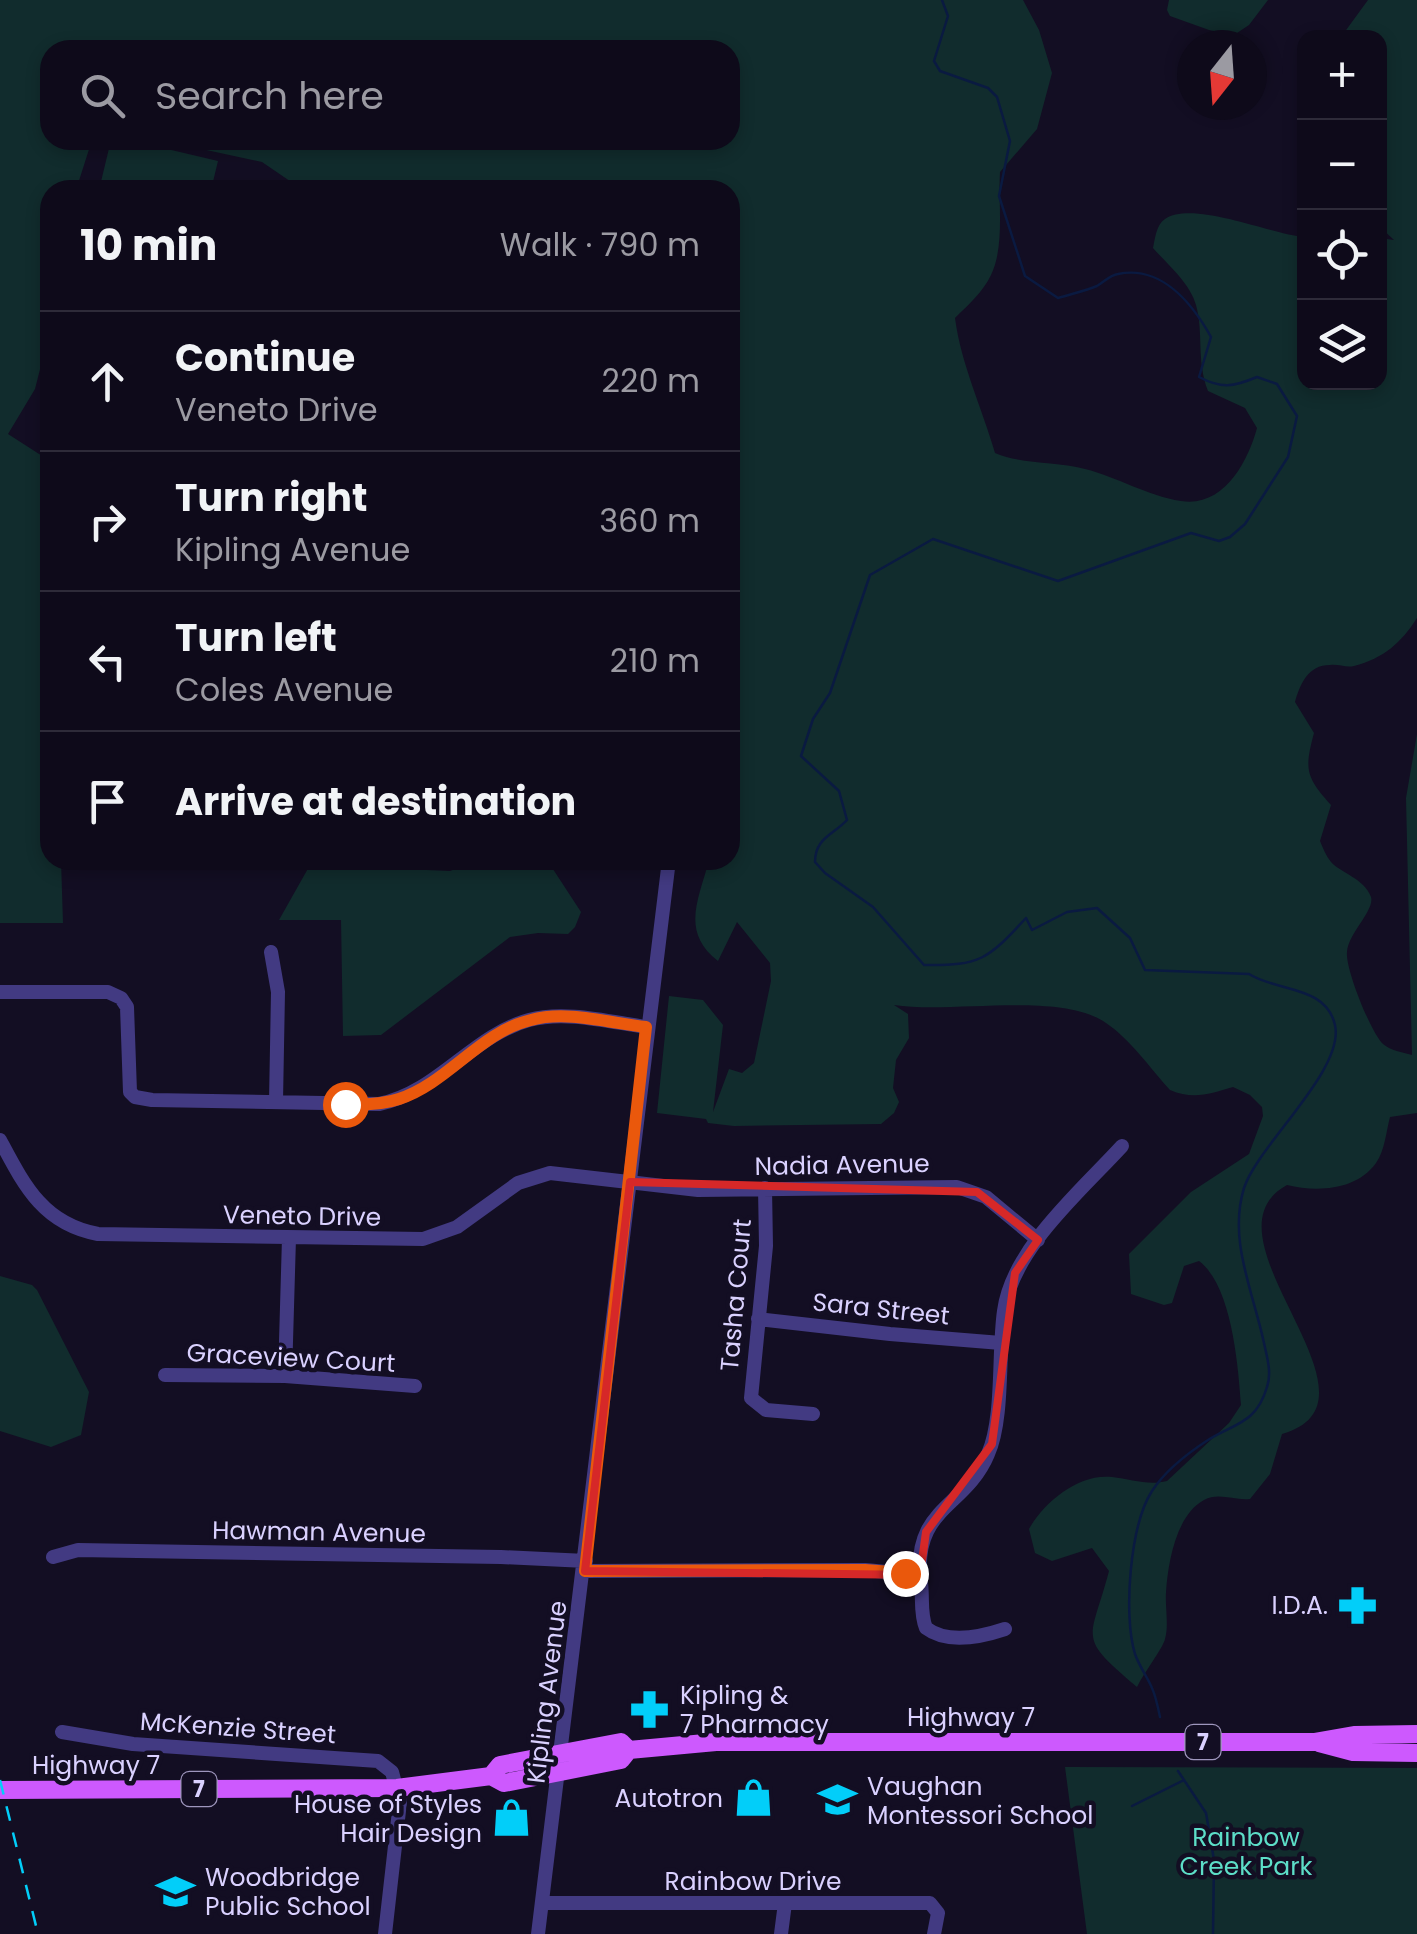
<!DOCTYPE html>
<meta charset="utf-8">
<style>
body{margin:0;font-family:Poppins,sans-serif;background:#1c1827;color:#f1f3f6}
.controls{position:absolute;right:30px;top:30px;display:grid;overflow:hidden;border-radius:20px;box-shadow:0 5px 15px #0003}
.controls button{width:90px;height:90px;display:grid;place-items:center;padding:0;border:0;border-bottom:2px solid #2e2b39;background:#0e0a1a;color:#f1f3f6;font:50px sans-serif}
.compass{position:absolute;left:1177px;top:30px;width:90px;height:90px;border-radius:50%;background:#0e0a1a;box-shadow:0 5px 15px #0003;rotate:197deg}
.stop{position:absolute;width:30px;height:30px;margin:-22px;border:8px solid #ea580c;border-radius:50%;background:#fff}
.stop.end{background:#ea580c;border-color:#fff;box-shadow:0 2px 10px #0008}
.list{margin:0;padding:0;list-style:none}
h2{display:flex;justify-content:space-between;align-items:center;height:130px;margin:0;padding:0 40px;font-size:42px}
h2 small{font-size:32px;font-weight:400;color:#9b9aa2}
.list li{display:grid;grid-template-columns:65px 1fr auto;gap:30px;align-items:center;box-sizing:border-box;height:140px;padding:0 40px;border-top:2px solid #2e2b39}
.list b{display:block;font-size:38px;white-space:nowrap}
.list p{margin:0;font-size:32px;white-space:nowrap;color:#9b9aa2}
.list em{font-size:32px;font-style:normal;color:#9b9aa2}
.icon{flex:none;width:55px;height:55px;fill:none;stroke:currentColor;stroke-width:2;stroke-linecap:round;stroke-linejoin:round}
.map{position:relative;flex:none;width:1417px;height:1934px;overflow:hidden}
.search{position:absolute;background:#0e0a1a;box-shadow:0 5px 15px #0003;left:40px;top:40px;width:700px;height:110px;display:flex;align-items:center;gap:25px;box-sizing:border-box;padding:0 35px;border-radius:30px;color:#9b9aa2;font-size:38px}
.panel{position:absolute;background:#0e0a1a;box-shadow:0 5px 15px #0003;left:40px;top:180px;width:700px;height:690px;border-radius:30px}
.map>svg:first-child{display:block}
.green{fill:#112c2d}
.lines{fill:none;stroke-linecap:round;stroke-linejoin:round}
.stream{stroke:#0a1a41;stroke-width:2.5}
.minor{stroke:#423a82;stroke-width:14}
.major{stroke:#cd59fe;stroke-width:18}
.rail{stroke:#02cef9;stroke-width:2.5;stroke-dasharray:15 12;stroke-linecap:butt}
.route{stroke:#ea580c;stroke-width:12}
.marked{fill:none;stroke:#d62828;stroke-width:8;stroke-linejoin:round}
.labels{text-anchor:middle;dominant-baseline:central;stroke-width:9;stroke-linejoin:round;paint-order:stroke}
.shield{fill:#130e23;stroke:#9e96bd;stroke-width:2.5}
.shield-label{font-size:22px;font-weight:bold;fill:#dad1ff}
.street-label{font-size:25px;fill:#dad1ff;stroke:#130e23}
.poi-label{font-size:25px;fill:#dad1ff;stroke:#130e23;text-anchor:end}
.park-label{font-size:25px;fill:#5ddec8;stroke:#130e23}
</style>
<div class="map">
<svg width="1417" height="1934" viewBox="0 0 1417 1934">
<rect width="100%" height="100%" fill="#130e23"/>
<path class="green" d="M0,0H1023L1039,30L1052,73L1037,129L1000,172C998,203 1005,246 991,275C983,292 968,305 955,318C961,364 982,408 995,453C1024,465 1055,461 1085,469C1117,477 1148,496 1181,501C1223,508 1248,462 1257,428L1245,408L1208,391C1196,360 1204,334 1196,305C1190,283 1167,264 1153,248C1155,239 1156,225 1165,219C1193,200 1270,234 1304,237V382H1380V238L1394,240L1380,227V38L1341,37L1368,0H1417V618C1401,643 1384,658 1354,666C1346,668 1339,664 1330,665C1308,665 1300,684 1295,702L1314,733C1304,770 1306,777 1331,805L1320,841C1323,848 1326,856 1331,862C1342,874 1364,878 1371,897C1375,910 1348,934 1347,952C1345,968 1371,1033 1383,1044C1391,1051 1402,1052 1412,1055L1406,798L1417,734V1113L1390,1117C1386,1132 1385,1150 1376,1163C1356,1191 1316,1192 1287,1185C1193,1236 1399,1401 1282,1434L1270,1474L1250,1499C1235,1501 1219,1492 1204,1500C1176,1515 1168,1563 1166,1592C1165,1607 1169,1625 1165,1639C1163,1648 1143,1674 1137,1687C1076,1635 1090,1643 1109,1571L1092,1548L1052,1561L1035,1553L1029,1529C1044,1502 1079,1473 1112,1477C1131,1479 1148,1486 1167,1481L1229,1423L1241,1405C1238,1365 1232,1286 1199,1261L1184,1266L1172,1303L1164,1305L1131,1294L1129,1254L1191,1192L1249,1154L1263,1116L1262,1107L1250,1095L1233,1087C1210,1094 1193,1100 1170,1090C1150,1068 1130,1039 1106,1023C1061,991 951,1014 894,1005L908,1014L909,1038L896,1060L893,1088L899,1102L894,1113L881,1124L734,1126L708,1123L706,1119L657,1113L669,996L703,1000L723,1025L713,1112L729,1069L742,1073L754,1063L771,981L770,963L737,922L718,961C680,932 699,899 709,860H730V190H303L262,162L160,140H730V50H50V140H92L76,190H50V330L35,389L8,434L50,461V860H61L63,923H0Z
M1169,0H1268L1249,25L1234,35L1209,30L1170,16L1167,10Z
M111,140H129L218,161L211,190H99Z
M478,860L549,863L581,912L575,927L568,934L538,933L510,937L381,1035L343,1036L341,920H279L310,865L450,871Z
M0,1276L32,1285L37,1290L89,1392L81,1435L51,1447L0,1431Z
M1065,1767L1417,1768V1934H1087Z"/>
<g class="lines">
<path class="stream" d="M942,0L948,16L934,61L940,71L988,88L997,97L1010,141L999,196L1025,276L1058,298C1071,294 1085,291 1097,286C1104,282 1110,275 1118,274C1161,265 1192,303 1211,337L1199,377C1222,389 1233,387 1257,377L1277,384L1297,416L1288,457L1245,524L1230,537L1219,541L1191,533L1058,581L933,539L870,575L830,693L813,719L801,756L839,791L847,820C833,835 815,838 815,862L825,873L873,907L924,965C981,966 988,959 1026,918L1032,930L1067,912L1097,908L1130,938L1145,970L1249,974C1277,992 1326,985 1335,1025C1345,1070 1258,1145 1244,1188C1228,1240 1253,1291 1264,1343C1267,1357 1272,1373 1267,1387C1256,1424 1235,1423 1208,1440C1188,1453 1165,1471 1152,1491C1130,1525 1123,1615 1135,1654C1139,1666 1147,1676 1152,1688C1156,1697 1158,1707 1160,1717
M1178,1771L1206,1813L1214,1860L1213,1934
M1132,1806L1184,1780"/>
<path class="minor" d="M271,952L278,992L276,1102
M0,992H108L121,998L127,1007L130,1092L135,1097L152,1100L379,1104C437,1093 473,1035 529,1020C565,1010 610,1022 646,1027
M0,1140C24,1185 43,1224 98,1234L423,1239L457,1227L518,1183L550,1173L698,1190L957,1187L986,1197L1038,1240
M765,1188L766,1246L751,1398L766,1410L813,1414
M758,1319L890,1334L1001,1343
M165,1375L285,1376L415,1386
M285,1376L289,1238
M53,1557L78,1550L501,1557L586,1561
M585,1571L865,1570L920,1575
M1005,1629C981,1637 947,1644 926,1628C920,1614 923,1598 921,1583C911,1507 965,1509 988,1454C1004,1418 998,1352 1004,1311C1012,1249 1081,1191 1122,1146
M62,1732L133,1744L378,1761L392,1772L400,1802L385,1934
M542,1903H930L938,1913L934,1934
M538,1934L669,860
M781,1934L785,1903"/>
<path class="major" d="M1319,1743L1353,1752L1417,1753
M491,1776L500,1765L621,1742L629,1750L716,1742H1314L1354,1735L1417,1734
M0,1790L397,1788L491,1776L504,1783L621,1760L629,1750"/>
<path class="rail" d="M0,1780L38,1934"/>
</g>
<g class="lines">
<path class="route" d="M345,1104C363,1105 381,1105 399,1099C448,1083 480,1032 531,1020C566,1010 610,1023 646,1027L585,1571L865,1570L905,1573"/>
</g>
<path class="marked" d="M630,1182L977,1192L1038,1240L1015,1273L992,1444L926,1532L920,1575L585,1571Z"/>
<defs>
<symbol id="pharmacy-bare" viewBox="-9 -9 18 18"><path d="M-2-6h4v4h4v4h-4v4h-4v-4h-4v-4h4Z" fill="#02cef9" stroke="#130e23" stroke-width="2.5" paint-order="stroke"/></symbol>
<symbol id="shop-bare" viewBox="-9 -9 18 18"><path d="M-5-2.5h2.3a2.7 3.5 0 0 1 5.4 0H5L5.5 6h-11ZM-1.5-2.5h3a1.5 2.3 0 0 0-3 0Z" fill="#02cef9" stroke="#130e23" stroke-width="2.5" paint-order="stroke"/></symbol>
<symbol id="school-bare" viewBox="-9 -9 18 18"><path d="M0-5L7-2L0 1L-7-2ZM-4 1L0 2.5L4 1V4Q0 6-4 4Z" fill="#02cef9" stroke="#130e23" stroke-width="2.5" paint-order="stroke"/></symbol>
</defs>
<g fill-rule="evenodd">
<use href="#pharmacy-bare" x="1330" y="1578" width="55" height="55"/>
<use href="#pharmacy-bare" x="622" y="1682" width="55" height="55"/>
<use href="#shop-bare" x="726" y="1770" width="55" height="55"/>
<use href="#school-bare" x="810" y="1772" width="55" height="55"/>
<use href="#shop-bare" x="484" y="1790" width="55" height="55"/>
<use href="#school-bare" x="148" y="1864" width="55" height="55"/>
</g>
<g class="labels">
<g class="shield">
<rect x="1185.5" y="1725" width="35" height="34" rx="8"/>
<rect x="181.5" y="1772" width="35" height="34" rx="8"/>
</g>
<g class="shield-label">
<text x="1203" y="1742">7</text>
<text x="199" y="1789">7</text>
</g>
<g class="street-label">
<text transform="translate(842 1165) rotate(-1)">Nadia Avenue</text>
<text transform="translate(302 1216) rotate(1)">Veneto Drive</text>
<text transform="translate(736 1295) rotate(-85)">Tasha Court</text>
<text transform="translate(881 1309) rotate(6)">Sara Street</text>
<text transform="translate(291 1358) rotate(3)">Graceview Court</text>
<text transform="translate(319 1532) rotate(1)">Hawman Avenue</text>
<text transform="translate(547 1692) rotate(-83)">Kipling Avenue</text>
<text x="971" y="1717">Highway 7</text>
<text transform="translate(238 1728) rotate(4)">McKenzie Street</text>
<text x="96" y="1765">Highway 7</text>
<text x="753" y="1881">Rainbow Drive</text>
</g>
<g class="poi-label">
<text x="1328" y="1605">I.D.A.</text>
<text x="680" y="1695" text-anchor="start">Kipling &amp;<tspan x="680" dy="29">7 Pharmacy</tspan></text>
<text x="867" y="1786" text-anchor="start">Vaughan<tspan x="867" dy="29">Montessori School</tspan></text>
<text x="723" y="1798">Autotron</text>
<text x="482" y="1804">House of Styles<tspan x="482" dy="29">Hair Design</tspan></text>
<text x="205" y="1877" text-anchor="start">Woodbridge<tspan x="205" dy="29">Public School</tspan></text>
</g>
<g class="park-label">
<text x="1246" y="1837">Rainbow<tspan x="1246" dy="29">Creek Park</tspan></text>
</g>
</g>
</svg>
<div class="controls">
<button>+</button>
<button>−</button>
<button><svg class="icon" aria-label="locate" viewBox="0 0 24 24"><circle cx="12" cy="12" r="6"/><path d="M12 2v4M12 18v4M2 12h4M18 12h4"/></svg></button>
<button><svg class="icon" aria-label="layers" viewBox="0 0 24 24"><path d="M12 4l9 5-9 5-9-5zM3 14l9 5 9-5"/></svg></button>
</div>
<svg class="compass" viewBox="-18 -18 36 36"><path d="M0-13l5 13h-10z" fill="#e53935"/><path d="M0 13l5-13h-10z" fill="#9b9aa2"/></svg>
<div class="stop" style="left:345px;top:1104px"></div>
<div class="stop end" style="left:905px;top:1573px"></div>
<div class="search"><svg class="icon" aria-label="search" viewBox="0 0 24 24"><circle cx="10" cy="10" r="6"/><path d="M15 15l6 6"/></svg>Search here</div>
<section class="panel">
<h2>10 min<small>Walk · 790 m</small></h2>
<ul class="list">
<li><svg class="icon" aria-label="ahead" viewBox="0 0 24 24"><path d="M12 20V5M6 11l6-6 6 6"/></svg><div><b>Continue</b><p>Veneto Drive</p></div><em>220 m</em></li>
<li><svg class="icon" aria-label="right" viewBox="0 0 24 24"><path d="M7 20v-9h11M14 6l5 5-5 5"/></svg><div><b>Turn right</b><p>Kipling Avenue</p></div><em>360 m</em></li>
<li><svg class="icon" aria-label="left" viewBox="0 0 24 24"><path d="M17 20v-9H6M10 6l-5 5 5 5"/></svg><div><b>Turn left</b><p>Coles Avenue</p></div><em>210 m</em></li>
<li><svg class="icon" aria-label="arrive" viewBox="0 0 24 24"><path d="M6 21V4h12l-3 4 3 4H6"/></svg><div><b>Arrive at destination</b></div></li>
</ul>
</section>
</div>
